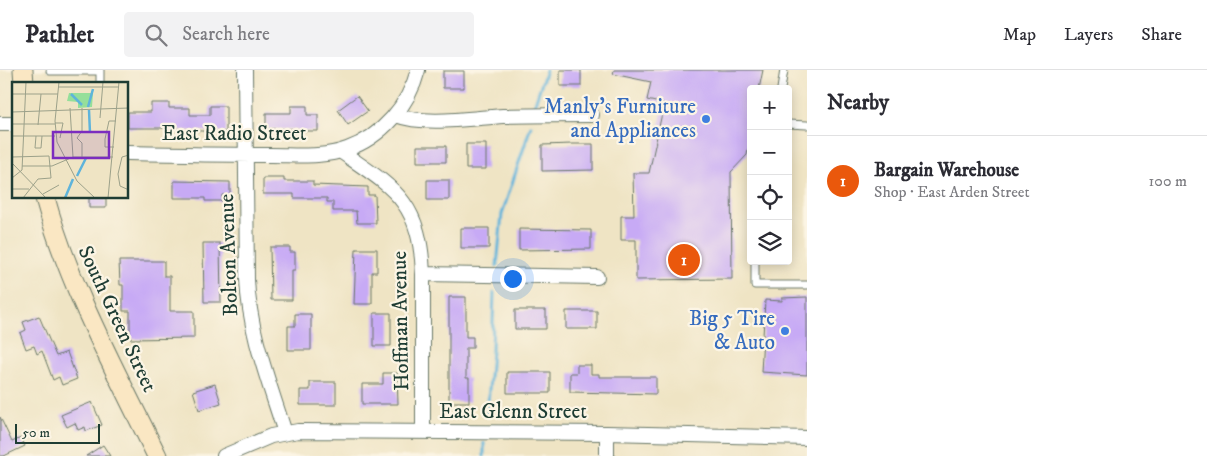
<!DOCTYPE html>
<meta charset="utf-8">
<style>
body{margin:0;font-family:"IM FELL DW Pica",serif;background:#f2f2f3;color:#2b2b33}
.controls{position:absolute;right:15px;top:15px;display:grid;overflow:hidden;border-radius:5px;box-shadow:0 2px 12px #0003}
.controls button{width:45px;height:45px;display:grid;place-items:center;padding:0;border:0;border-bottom:1px solid #e1e1e2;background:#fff;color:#2b2b33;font:25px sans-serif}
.scale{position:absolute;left:15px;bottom:12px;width:85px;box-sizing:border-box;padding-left:5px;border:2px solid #1f3d34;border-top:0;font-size:14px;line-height:18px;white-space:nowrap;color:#1f3d34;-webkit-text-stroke:4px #fcf5e5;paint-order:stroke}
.you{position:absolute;left:512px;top:208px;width:18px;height:18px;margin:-12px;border:4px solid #fff;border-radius:50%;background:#1a73e8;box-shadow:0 0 0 8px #1a73e833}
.badge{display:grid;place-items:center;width:32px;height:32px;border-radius:50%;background:#ea580c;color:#fff;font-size:16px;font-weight:700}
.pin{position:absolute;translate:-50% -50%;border:2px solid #fff;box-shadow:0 1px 5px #0006}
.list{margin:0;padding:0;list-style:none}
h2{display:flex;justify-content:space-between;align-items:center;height:65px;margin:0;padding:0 20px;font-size:21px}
h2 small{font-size:16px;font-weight:400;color:#7c7c81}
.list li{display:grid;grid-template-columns:32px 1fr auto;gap:15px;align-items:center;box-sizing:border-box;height:90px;padding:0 20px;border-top:1px solid #e1e1e2}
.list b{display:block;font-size:19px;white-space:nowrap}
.list p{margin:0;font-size:16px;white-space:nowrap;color:#7c7c81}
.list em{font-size:16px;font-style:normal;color:#7c7c81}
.icon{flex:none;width:28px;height:28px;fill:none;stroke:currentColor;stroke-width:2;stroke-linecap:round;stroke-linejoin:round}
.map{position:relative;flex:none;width:807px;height:386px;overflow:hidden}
header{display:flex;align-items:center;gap:30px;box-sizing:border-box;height:70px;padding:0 25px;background:#fff;border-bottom:1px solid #e1e1e2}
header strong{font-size:24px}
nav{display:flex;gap:28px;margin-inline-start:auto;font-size:18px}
.search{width:350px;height:45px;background:#f2f2f3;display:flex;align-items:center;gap:12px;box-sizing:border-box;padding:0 18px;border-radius:5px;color:#7c7c81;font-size:19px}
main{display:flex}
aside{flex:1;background:#fff}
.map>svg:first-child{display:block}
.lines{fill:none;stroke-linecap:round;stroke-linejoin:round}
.stream{stroke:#5fb4db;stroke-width:3}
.building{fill:#c7aaf5}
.lane-casing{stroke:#687766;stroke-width:9}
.street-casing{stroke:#687766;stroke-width:16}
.secondary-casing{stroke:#687766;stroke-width:21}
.lane{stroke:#fff;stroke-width:7}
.street{stroke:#fff;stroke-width:14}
.secondary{stroke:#fae7c3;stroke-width:19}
.shop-dot{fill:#3f7fe0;stroke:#fcf5e5;stroke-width:2}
.labels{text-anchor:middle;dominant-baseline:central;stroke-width:4.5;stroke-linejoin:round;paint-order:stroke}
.shop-label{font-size:21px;fill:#366cbe;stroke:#fcf5e5;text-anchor:end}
.street-label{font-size:21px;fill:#1f3d34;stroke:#fcf5e5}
.inset-river{fill:none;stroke:#5fb4db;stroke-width:2.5}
.inset-road{fill:none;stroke:#9ca18a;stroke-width:1}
.view{fill:#7b2cbf;fill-opacity:0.15;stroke:#7b2cbf;stroke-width:2.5}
.inset-edge{fill:none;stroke:#1f3d34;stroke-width:2.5}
</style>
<header>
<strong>Pathlet</strong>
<div class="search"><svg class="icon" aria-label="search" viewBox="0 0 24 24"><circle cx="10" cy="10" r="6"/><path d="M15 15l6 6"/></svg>Search here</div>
<nav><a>Map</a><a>Layers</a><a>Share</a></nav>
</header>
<main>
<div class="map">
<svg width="807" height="386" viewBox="0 0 807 386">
<rect width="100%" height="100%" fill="#fcf5e5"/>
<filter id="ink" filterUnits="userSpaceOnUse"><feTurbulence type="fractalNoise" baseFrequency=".02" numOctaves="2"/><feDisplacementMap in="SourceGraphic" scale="10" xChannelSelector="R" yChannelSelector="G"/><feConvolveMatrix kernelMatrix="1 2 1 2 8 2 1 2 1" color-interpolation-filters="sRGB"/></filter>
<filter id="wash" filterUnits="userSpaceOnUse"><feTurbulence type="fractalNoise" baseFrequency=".0096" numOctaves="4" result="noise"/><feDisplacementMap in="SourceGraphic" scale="20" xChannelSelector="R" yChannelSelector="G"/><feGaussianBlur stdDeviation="1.12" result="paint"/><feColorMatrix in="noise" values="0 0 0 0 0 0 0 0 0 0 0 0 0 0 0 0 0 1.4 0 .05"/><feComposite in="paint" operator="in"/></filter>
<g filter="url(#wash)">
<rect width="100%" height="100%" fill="#efe4c4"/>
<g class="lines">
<path class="stream" d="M534,36L546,0
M497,196L502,144L531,56
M487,346L492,281L494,223
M484,386V373"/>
</g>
<g id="blocks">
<path class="building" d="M560,0H581V16H560Z
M614,0H763L759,19H751V64L747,85L731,102L732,209L636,210V170H621V146H634L633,103H649L664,34L647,30L651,12L613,4Z
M443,1H464V18H443Z
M357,26L368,41L348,55L338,40Z
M151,33H169V38H190V45H210V36H226V62L177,60V58H128V42H151Z
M291,36H307V45H318V61H298V59H266V43H291Z
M466,74H486V99H466Z
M572,74H593V100L542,101V75Z
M417,76H446V92H417Z
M263,108H284V111H313V115L368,117V125H375L376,153H357L356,141H333V132H327V128H294V124H263Z
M427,110H449V130H427Z
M174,111L230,112V125H222V131H205V128H174Z
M89,128H106V138H89Z
M461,158H489V178H461Z
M519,159L591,160V179L519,180Z
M203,173H220L221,232H204Z
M270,177H290V182H295V200H292V230H271Z
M356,179H377V202H372V234H354Z
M119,191H164V206H170V241H194V268L130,269V241H123V215H120Z
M449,227H466V267H473V278H466V308H469V332H449Z
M807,227V305L761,302L765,230L782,231V228Z
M515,240H546V259H515Z
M566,241H597V259H566Z
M374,243H391V276H374Z
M295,244H311V280H288V256H295Z
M39,246L56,286L67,282L77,309L62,315L59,307L53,310L42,281L37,284L34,276L26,279L20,263L26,260L23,252Z
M577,295H591V304H599V307H656V324L570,322V303H577Z
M507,302H550V323H507Z
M383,303H397L398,334H362V314H383Z
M310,312H336V335H300V320H310Z
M215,314L221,333L199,340L193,321Z
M92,332L102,355L86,361L85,357L78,360L75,353L67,357L61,345Z
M0,347L12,372L21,368L25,376L4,386H0Z
M103,375L110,386H86Z"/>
</g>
</g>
<g filter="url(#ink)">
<use href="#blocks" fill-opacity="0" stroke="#687766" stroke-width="1"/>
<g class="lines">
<defs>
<path id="lane" d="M100,0V14
M50,1H100
M781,19L784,0
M788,54L807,55
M755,191V215H807"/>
<path id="street" d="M245,0L247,209C249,262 269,312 285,363
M396,45C424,56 472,48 503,46C533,45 562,45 592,45
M0,54H14
M340,81C395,119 420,131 423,204V362
M128,83C176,84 224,85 272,85C297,85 323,88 347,79C382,67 409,35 418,0
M423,204L597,207
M224,386L271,366L298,361L607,363L807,368
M607,386V363"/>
<path id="secondary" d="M23,0L24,14
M45,128C70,219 116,301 157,386"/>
</defs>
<use href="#lane" class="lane-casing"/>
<use href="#street" class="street-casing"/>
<use href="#secondary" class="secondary-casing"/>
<use href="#lane" class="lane"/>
<use href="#street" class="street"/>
<use href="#secondary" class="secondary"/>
</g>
</g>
<g class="shop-dot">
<circle cx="706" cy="49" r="5"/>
<circle cx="785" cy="261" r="5"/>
</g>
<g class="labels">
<g class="shop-label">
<text x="696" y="37">Manly's Furniture<tspan x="696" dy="24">and Appliances</tspan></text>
<text x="775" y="249">Big 5 Tire<tspan x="775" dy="24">&amp; Auto</tspan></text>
</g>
<g class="street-label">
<text x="234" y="64">East Radio Street</text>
<text transform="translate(229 185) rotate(-92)">Bolton Avenue</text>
<text transform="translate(117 249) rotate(65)">South Green Street</text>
<text transform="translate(401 251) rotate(-91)">Hoffman Avenue</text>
<text x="513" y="342">East Glenn Street</text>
</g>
</g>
<g transform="translate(12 12)">
<rect width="116" height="116" fill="#efe4c4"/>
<path d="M57,11H81L80,25L66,26V20L55,19Z" fill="#95df9a"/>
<path class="inset-river" d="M59,12L70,23M76,25L81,7M77,28L78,51M65,94L74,76M53,116L61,97"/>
<path class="inset-road" d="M47,0L43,39L45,60L65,99L83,116M46,5H107M0,12H46M58,26L61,75M0,30L117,26M88,36L91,0M43,41H51L48,56M0,42H43M26,43L29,12M0,54H43M24,54L23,66H29L30,54M65,56L70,49V26M65,56L70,61V75M102,65H93V57L97,39H104M117,73L110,75L106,92L108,104L117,108M0,75L37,74L39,96L26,97L11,116M0,81L34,116M10,84H40L61,75H101M0,96L10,88L14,0M0,107H17M31,112L47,103M96,116L107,0"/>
<path class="view" d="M41,50H97V76H41Z"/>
<rect width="116" height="116" class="inset-edge"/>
</g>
</svg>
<div class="controls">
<button>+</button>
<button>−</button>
<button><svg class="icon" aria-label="locate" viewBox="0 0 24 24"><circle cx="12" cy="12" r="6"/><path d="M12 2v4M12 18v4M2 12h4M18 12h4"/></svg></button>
<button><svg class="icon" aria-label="layers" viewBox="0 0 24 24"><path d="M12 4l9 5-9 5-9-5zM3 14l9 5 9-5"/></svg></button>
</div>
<div class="scale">50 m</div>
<div class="you"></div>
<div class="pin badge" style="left:684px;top:190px">1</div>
</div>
<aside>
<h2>Nearby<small></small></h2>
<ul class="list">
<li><span class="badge">1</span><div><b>Bargain Warehouse</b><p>Shop · East Arden Street</p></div><em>100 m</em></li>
</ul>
</aside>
</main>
